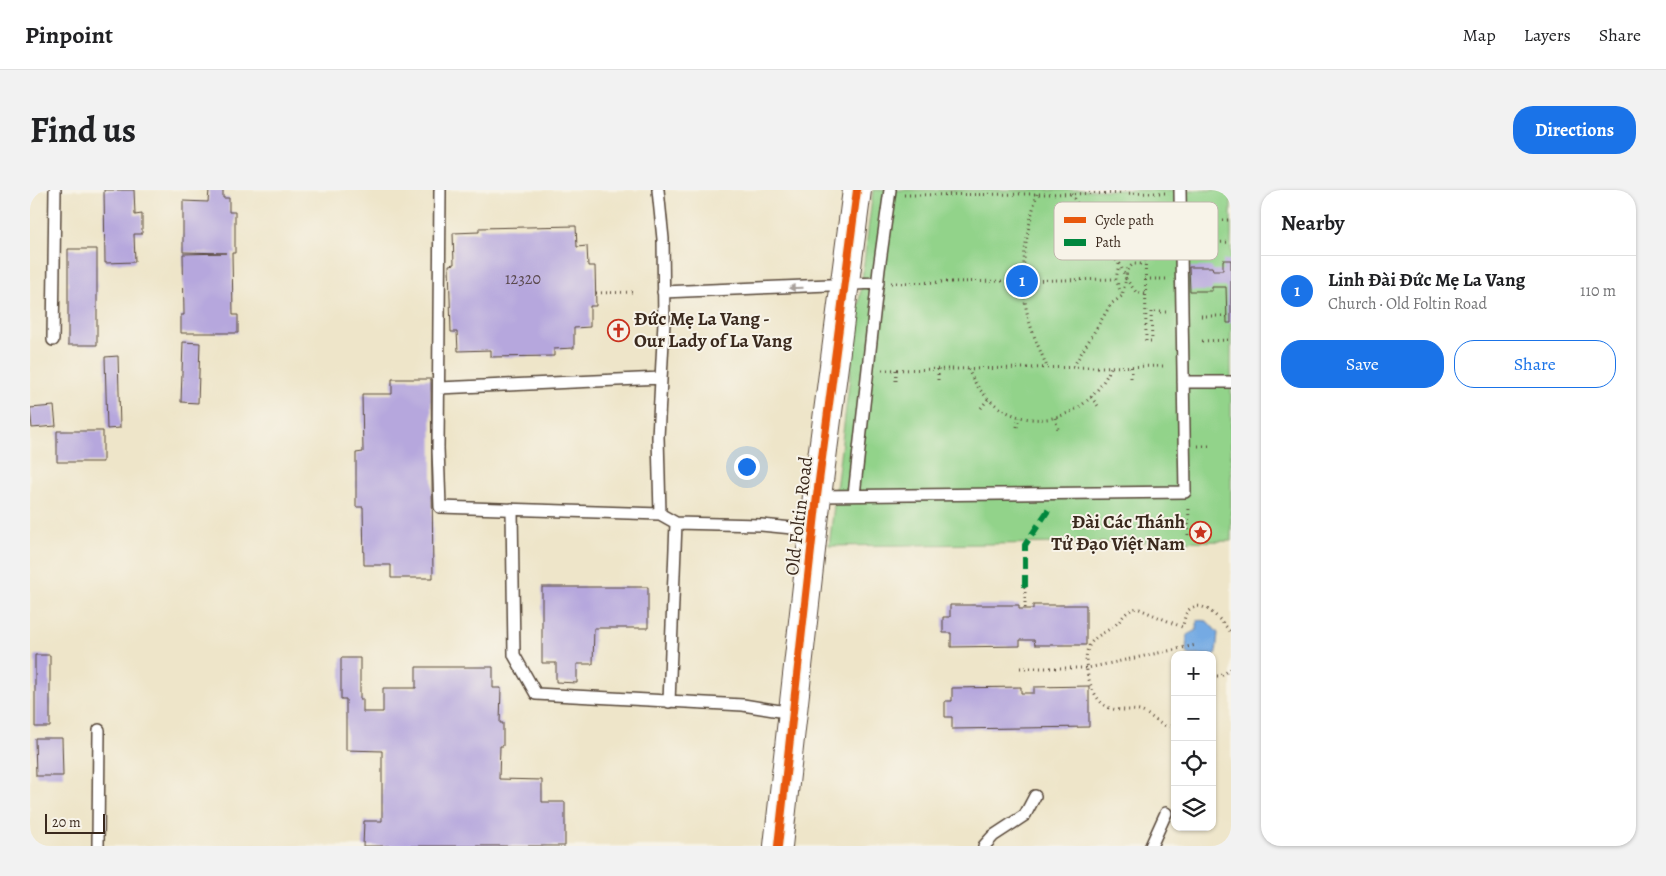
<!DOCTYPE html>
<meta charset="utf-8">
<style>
body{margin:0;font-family:Alegreya,serif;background:#f2f2f2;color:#202124}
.controls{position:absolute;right:15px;bottom:15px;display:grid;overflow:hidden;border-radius:10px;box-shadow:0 1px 4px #0004}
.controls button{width:45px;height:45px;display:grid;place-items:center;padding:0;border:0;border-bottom:1px solid #e0e0e0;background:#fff;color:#202124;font:25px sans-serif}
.scale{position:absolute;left:15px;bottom:12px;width:60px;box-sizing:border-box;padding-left:5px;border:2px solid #3b2a1e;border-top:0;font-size:14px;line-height:18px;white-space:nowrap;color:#3b2a1e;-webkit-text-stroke:4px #f7f3e8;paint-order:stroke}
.you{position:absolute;left:716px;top:276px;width:18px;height:18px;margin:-12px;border:4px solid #fff;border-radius:50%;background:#1a73e8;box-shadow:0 0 0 8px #1a73e833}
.badge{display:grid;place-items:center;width:32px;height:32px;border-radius:50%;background:#1a73e8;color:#fff;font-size:16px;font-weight:700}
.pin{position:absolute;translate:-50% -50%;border:2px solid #fff;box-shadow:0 1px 5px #0006}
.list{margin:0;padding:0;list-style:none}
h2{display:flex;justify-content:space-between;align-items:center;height:65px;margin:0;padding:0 20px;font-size:21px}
h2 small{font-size:16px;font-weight:400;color:#757577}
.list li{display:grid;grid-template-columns:32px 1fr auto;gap:15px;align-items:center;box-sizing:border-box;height:70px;padding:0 20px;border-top:1px solid #e0e0e0}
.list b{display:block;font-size:19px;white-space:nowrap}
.list p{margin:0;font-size:16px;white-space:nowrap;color:#757577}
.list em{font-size:16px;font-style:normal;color:#757577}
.actions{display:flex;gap:10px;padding:15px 20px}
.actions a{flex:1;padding:11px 0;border:1px solid #1a73e8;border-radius:20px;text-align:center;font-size:18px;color:#1a73e8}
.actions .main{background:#1a73e8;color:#fff}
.icon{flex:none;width:28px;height:28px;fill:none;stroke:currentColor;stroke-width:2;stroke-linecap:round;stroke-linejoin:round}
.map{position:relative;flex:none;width:1201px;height:656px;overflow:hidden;border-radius:20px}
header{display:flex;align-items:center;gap:30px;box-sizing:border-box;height:70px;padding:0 25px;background:#fff;border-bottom:1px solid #e0e0e0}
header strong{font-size:24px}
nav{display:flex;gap:28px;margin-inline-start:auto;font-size:18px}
.intro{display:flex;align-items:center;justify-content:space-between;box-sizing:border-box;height:120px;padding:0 30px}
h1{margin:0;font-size:35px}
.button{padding:12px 22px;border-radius:20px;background:#1a73e8;color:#fff;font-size:18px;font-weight:700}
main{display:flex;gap:30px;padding:0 30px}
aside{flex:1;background:#fff;border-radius:20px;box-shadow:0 1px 4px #0004}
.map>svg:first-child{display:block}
.green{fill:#92d38a;stroke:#667e54}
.water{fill:#75aae3;stroke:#586a80}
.building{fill:#b6a7dd}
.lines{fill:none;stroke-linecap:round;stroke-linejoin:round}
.service-casing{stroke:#564638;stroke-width:14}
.tertiary-casing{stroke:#564638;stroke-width:30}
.path{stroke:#564638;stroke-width:3;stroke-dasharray:1 4;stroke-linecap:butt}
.service{stroke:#fff;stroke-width:11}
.tertiary{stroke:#fff;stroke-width:28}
.quiet{stroke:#00873e;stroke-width:6;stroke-dasharray:12 6;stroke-linecap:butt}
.cycleway-casing{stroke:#f7f3e8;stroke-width:11}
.cycleway{stroke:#e8590c;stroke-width:8}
.oneway{fill:#a79f9a}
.labels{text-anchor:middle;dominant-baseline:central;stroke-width:4;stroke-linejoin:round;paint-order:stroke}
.number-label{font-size:16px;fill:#5a494e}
.poi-label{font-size:19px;font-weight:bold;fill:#3b2a1e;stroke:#f7f3e8;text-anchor:start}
.street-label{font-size:19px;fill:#3b2a1e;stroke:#f7f3e8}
.key{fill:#f7f3e8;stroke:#bfb7ab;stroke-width:1}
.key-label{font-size:14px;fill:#3b2a1e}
</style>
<header>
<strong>Pinpoint</strong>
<nav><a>Map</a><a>Layers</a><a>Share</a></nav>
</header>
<div class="intro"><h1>Find us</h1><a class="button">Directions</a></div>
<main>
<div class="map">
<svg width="1201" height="656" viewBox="0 0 1201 656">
<rect width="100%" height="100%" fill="#f7f3e8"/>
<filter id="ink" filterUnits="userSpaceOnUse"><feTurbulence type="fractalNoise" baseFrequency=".02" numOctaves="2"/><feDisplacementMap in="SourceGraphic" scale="10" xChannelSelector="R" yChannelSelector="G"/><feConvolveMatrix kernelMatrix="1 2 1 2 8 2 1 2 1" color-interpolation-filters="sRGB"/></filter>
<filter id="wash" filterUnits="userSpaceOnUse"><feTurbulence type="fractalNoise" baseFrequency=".0096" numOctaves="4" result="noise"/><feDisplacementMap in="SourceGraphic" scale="20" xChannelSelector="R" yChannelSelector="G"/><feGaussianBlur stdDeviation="1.12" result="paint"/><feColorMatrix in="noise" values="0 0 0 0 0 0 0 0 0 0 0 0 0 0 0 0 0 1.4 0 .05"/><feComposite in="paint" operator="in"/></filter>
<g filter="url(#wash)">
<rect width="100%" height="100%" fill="#eee5c9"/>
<path class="green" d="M843,0H1201V351L799,356Z"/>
<path class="water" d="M1168,430L1177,431L1188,443L1186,464L1182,468V465H1159L1156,461L1157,445L1166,440Z"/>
<g id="blocks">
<path class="building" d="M74,0H104L105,25L112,24V44H104L105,72L75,73Z
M179,0H193V8H199V22H205V63H202L203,125H208V143H151V125H154L153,64L196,63L153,62V11L178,12Z
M546,36L547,57L557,56L558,76H565L566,116H560V137L544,138V158L524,159V166L461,167V160L428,161L427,142H421L419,75L424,74L423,43L449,42V38Z
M38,59H67V155H38Z
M1193,70H1201V133H1197L1196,97H1182V101H1160L1159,77H1182L1183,80H1193Z
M153,152L170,153L168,213L151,212Z
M88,166L90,238L77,239L75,167Z
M362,189H401L403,388H361V375H334L333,317H326V263L333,262L332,204H362Z
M24,216L26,236L2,238L0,218Z
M27,241H73V272H27Z
M512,397H618V438H564L563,474H547V493L526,492V473H512Z
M920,415H989V419H1003V415H1056V455H1005L1004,450H990V456L921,457V443H913V427H920Z
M5,465H20V537H5Z
M311,468H330V509H333V522H353V498H386V477H463V498H471L470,533H473V556H470L469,589L512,590V612H535V656H333L334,631H352V561L316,560V509H311Z
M1059,496V537L922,539V527H915V511H922V498L991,497V503H1004V497Z
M5,548H32L33,586H6Z"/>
</g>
</g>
<g filter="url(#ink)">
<use href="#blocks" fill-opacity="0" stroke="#564638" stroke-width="1"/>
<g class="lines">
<defs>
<path id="service" d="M410,0L408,258L410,317L630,324
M628,0L633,49L634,132L628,247L630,324L646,333L731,335L783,340
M633,102L848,93
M23,150L25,0
M1153,192H1201
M409,198L631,188
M824,305L849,79L860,0
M787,306L1155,302L1150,0
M482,319L484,465L506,504L713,515L762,523
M639,512L646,333
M68,656L69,540
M954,656L963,646L995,625L1005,606
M1121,656L1136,623"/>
<path id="tertiary" d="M748,656L787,306L827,0"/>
</defs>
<use href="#service" class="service-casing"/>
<use href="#tertiary" class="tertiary-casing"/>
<path class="path" d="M1007,4C996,43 987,89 999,130C1003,146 1011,162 1017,177
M1041,4L1080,64L1090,74L1096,89L1092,106L1081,114L1043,177
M874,5L1135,3
M1172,30H1201
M1171,53L1201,52
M1135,58H1121L1120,26H1115L1116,151H1122L1121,122H1136
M1089,74L1086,89L1092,106
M1115,89H1136
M861,93L1086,89
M566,103L606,102
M1115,104L1106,102L1096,89L1097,80L1103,74H1115
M1171,126H1201
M1172,151L1201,150
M1101,177V188
M908,179V190
M938,179C968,248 1052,245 1081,177
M852,180L1136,176
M866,180V191
M1061,207L1068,216
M951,218L958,209
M1025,228L1028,239
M987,237L989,227
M1168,256H1183
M1158,345L1159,317
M995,397V419
M990,478H1058L1166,455
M1182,486H1191L1201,479
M1145,537C1128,536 1128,530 1115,523C1103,517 1089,523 1077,517C1061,508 1052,475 1058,458C1063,446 1075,443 1084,436C1093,429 1094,421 1107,418L1152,437C1155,431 1154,423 1160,419C1175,408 1192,433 1201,442"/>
<use href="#service" class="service"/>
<use href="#tertiary" class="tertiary"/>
<path class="quiet" d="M995,397V355L1021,316"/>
<defs>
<path id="cycleway" d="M748,656L787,306L827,0"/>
</defs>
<use href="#cycleway" class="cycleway-casing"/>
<use href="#cycleway" class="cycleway"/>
</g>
<defs><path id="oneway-solid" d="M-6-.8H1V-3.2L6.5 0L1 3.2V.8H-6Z" transform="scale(1.25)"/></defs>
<use class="oneway" href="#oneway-solid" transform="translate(766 98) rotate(178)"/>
</g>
<defs>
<symbol id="church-ring" viewBox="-11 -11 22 22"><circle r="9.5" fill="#f7f3e8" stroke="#c8321e" stroke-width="1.5"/><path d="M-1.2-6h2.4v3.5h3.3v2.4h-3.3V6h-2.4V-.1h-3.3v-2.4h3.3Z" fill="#c8321e"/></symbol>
<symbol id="sight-ring" viewBox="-11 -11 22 22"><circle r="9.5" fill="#f7f3e8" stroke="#c8321e" stroke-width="1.5"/><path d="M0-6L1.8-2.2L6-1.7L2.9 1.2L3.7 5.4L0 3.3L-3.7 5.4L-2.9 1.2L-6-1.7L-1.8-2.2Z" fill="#c8321e"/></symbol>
</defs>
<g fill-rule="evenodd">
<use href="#church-ring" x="576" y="128" width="25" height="25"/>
<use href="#sight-ring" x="1158" y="330" width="25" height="25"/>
</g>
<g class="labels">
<g class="number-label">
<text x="493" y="89">12320</text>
</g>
<g class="poi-label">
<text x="604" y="129">Đức Mẹ La Vang -<tspan x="604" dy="22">Our Lady of La Vang</tspan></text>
<text x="1155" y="332" text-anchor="end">Đài Các Thánh<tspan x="1155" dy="22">Tử Đạo Việt Nam</tspan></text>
</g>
<g class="street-label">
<text transform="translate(769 326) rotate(-83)">Old Foltin Road</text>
</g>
</g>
<rect x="1024" y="12" width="164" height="58" rx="8" class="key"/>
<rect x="1034" y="27" width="22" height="6" fill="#e8590c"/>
<rect x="1034" y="49" width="22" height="7" fill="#00873e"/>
<g class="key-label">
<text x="1065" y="35">Cycle path</text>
<text x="1065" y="57">Path</text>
</g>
</svg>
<div class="controls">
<button>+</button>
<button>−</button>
<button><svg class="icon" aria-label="locate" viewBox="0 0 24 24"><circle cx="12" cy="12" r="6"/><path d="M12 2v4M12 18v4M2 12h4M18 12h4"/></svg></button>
<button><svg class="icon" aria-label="layers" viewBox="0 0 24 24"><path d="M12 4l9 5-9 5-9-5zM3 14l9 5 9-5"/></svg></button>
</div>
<div class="scale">20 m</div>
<div class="you"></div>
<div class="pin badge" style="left:992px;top:91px">1</div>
</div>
<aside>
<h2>Nearby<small></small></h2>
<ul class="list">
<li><span class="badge">1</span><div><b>Linh Đài Đức Mẹ La Vang</b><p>Church · Old Foltin Road</p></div><em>110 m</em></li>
</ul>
<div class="actions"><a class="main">Save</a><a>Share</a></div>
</aside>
</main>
